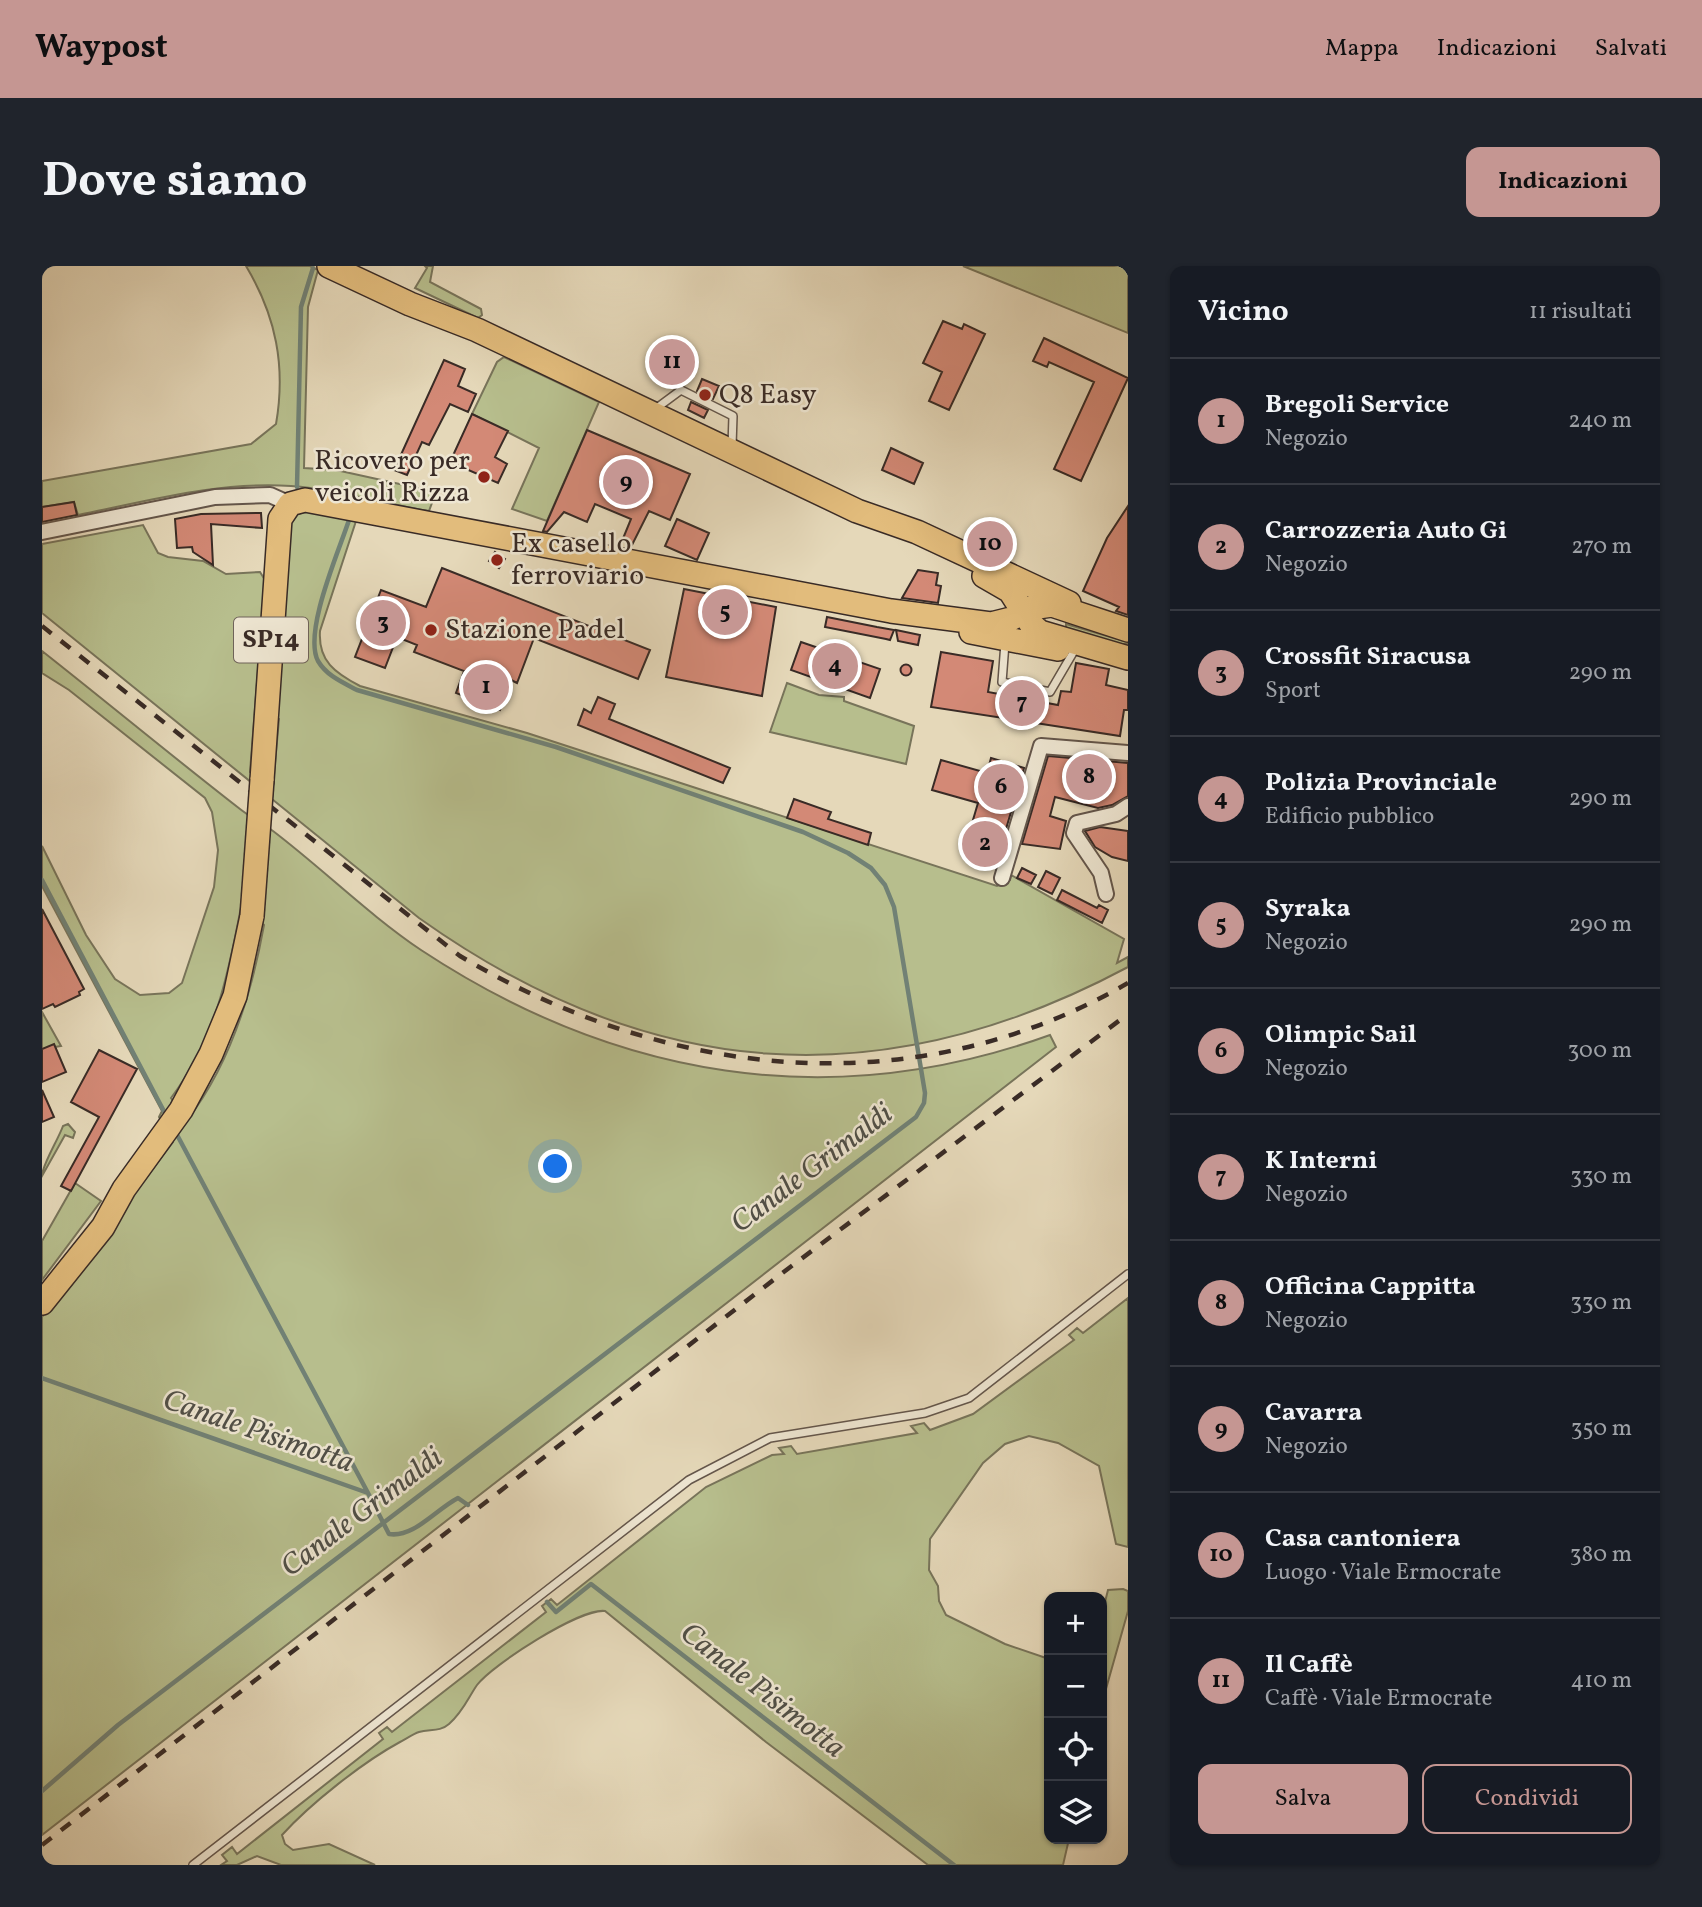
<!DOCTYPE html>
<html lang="it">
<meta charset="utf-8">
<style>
body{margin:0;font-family:Vollkorn,serif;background:#20242c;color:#f1f3f6}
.controls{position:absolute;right:21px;bottom:21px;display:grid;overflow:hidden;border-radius:14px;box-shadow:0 2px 5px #0004}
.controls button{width:63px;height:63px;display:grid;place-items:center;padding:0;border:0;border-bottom:2px solid #363941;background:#171b24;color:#f1f3f6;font:35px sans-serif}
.you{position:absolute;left:514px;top:901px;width:24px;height:24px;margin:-18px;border:5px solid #fff;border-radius:50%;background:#1a73e8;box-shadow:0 0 0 10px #1a73e833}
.badge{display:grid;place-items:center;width:46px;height:46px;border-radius:50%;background:#c59692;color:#111;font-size:23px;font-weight:700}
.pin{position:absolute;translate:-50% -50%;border:4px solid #fff;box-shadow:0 2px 7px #0006}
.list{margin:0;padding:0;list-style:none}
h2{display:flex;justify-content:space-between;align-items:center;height:91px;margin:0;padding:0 28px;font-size:30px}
h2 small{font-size:23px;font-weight:400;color:#9ea1a6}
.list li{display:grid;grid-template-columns:46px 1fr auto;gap:21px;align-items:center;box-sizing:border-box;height:126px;padding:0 28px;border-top:2px solid #363941}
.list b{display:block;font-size:26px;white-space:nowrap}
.list p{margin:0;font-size:23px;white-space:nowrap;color:#9ea1a6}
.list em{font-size:23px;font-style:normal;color:#9ea1a6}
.actions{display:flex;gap:14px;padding:21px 28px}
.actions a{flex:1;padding:16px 0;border:2px solid #c59692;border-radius:14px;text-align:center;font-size:24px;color:#c59692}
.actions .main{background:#c59692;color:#111}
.icon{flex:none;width:38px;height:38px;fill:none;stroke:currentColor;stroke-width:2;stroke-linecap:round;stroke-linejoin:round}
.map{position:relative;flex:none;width:1086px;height:1599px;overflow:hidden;border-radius:14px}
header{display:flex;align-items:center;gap:42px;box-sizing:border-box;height:98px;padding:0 35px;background:#c59692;color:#111}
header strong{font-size:33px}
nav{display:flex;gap:38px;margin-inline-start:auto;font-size:24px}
.intro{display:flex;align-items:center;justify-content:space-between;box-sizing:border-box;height:168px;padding:0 42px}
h1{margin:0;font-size:49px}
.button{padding:18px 32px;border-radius:14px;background:#c59692;color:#111;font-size:24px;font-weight:700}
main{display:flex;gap:42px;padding:0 42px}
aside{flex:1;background:#171b24;border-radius:14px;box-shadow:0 2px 5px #0004}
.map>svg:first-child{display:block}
.green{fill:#b7be8d;stroke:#78745a;stroke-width:2;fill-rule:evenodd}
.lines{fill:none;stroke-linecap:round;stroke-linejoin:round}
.stream{stroke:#718175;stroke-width:4.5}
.building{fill:#d38976;stroke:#392b26;stroke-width:2}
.service-casing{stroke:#64564b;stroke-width:10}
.minor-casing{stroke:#64564b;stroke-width:18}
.primary-casing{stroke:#392b26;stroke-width:26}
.service{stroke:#eee6d2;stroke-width:7}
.minor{stroke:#eee6d2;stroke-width:14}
.primary{stroke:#e2bc7c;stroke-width:23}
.rail{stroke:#392b26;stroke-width:4.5;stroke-dasharray:12 12;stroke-linecap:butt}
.primary-bridge-casing{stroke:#392b26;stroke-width:26;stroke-linecap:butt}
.primary-bridge{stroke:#e2bc7c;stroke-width:23}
.poi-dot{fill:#8f2418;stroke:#eee6d2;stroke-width:2.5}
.labels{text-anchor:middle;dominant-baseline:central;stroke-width:5;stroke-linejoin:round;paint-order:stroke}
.shield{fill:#eee6d2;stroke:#6f635a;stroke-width:2}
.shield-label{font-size:26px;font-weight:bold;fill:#392b26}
.poi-label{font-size:28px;fill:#392b26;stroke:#eee6d2;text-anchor:start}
.water-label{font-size:30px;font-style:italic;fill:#504f47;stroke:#eee6d2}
</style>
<header>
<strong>Waypost</strong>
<nav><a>Mappa</a><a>Indicazioni</a><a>Salvati</a></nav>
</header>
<div class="intro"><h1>Dove siamo</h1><a class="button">Indicazioni</a></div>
<main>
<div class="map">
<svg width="1086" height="1599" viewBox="0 0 1086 1599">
<rect width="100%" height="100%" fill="#e5d8b9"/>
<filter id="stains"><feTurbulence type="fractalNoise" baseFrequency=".00286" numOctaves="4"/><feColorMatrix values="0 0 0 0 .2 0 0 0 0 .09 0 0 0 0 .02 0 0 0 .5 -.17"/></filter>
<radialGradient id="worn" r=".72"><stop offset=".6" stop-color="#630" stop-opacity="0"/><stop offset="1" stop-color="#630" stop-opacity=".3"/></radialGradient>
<path class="green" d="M204,0H268L276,4L266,41L262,202L294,204L394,226L387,245C341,238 295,223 249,220C177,215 106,235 36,249L32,236L0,241V215L209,178L234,158C244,100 234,50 204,0Z
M383,0H391L388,16L439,43L440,49L436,52L373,22L385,2Z
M921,0H1086V67Z
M462,91L557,136L505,255L470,243L497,182L430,148L455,96Z
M267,245L314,255L278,365C276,395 293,407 318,420L485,467L955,620L968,614L969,609L1082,673L1075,697L1086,691V701C837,834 606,815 377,652L0,347V278L101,259L116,287L126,291L161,295L184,308L218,306L223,314L208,506L231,520L237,453L232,452L248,259L256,248Z
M1024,358L1086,376V378H1062L1024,364Z
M0,385C66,437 131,491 198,543C208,551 220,557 231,565C281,603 327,649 379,684C573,812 787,849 1008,769L1014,781L0,1569V1051L131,876L117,851L120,845L0,620V580L44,669L73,713L98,729L127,727L140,717L172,621L176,584L170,546L163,532L27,424L0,407ZM199,641L222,659C210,726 188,799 145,854L129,832C173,774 186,710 199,641Z
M745,417L777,429L802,431V435L872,460L864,498L728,466Z
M0,746L19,780L0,783Z
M26,858L33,866L31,872L23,869L0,910C0,899 16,874 21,860Z
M33,917L59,935L0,1014V975Z
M1086,1032V1281L1074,1278L1057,1200L1016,1177L987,1170L963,1178L941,1197L888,1273L887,1304L896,1320L897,1335L904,1349L963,1378L1007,1393V1573H1027L1021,1599H886L724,1476L563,1345C538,1342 450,1399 435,1419C426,1432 421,1446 407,1458C398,1466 388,1463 377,1466C371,1468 364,1473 358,1476C321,1496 268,1538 240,1569L243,1578L251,1584L287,1578L333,1599H239L215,1590L195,1599H179L185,1595L180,1589L190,1581L195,1588L341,1473L337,1467L345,1461L350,1466L504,1346L500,1340L509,1333L515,1339L664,1221L730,1189L742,1188L737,1182L749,1180L755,1188L875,1167L869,1160L882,1157L888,1164L931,1148L1032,1074L1027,1069L1035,1062L1041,1067Z
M1081,1323L1086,1325V1345L1060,1437V1348L1066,1324Z"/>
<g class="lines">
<path class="stream" d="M255,221L259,41L271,2
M0,614L125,851
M133,865L326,1227
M0,1112L326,1227L347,1268C372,1272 393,1244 416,1232L426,1239
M505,1336L514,1346L549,1318L912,1599
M0,1525L76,1459L874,851L882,837L883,827L852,641L843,619L829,602L806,587L761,566L514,481L315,424C300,416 285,410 276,395C261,366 297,285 307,254"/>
</g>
<path class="building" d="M901,55L920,63L922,58L943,68L907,144L887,135L900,106L881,97Z
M1002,72L1086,112L1039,215L1012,203L1052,116L1007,96L1005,101L991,95Z
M402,94L423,103L416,120L434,128L426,146L408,138L387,179L380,176L365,209L352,204Z
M660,113L677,120L671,133L655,125Z
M649,136L666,144L662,152L646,144Z
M430,148L466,165L453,191L465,198L456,217L408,196Z
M545,164L648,208L628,254L607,245L590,279L580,275L589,253L553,238L545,256L522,246L505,266L501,265Z
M849,182L881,197L872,218L840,204Z
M32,236L35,249L0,256V241Z
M1086,240V349L1074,345L1077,341L1041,325L1065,272Z
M219,247L220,262L169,258L171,299L151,286L150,281L135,282L133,253L159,248Z
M635,253L667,267L655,294L623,280Z
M932,259L964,274L957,289L934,278L936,275L927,271Z
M453,286L463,293L457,302L447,295Z
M400,302L608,384L596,413L492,372L475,417L469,414L458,444L414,427L422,405L372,386L375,379L355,371L343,402L313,391L339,324L384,341Z
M876,304L896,307L894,319L899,320L896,337L860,332Z
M642,323L734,341L720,430L624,411Z
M785,351L835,361L852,364L848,374L844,373L783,361Z
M854,364L878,369L876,379L856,375Z
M759,376L838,403L828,432L749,404Z
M899,386L951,395L946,426L1016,439L1019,425L1029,426L1034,397L1067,403L1064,419L1086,424V444H1082L1078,470L889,441Z
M858.5 404a5.5 5.5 0 1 1 11 0a5.5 5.5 0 1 1-11 0Z
M556,431L573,438L567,453L688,502L681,517L536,459L542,443L549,447Z
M1006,490L1086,497V530L1070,539L1056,542L1013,531L1008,550L1024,555L1018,583L980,578Z
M949,492L982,502L956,590L923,581L936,537L890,524L899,494L945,507Z
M752,533L789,546L786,553L829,567L826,579L745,552Z
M1058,561L1086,565V595L1070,591L1053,581L1043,565Z
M980,602L994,609L989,618L975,612Z
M1004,605L1018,612L1010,628L996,621Z
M1020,624L1055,642L1057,639L1066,644L1060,657L1015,634Z
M0,643L42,723L37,726L38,729L13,741L11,738L0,743Z
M12,778L24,806L0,816V783Z
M57,784L95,803L29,925L19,920L57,851L29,836Z
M0,824L12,851L0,856Z"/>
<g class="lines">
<defs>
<path id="service" d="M612,144L639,124L691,150L690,180
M963,377L960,416L1008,426L1032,385
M151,1599L647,1214L728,1172L883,1147L927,1132L1086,1008"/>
<path id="minor" d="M0,266L173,231L228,229L248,238
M960,612L999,480L1086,487
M1064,628L1059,607L1032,567L1035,557L1074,548L1086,540"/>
<path id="primary" d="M287,0L368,38L435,64L815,245L875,266L1027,337
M942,310L968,325L989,358L998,366L1086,392
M929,366L1016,383
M220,514L238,253L248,238L263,234L849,345L949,358L969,353L989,342L1010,339L1086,364
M0,1037L61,961L82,923L139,844L169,788L193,730L210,650"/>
</defs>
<use href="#service" class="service-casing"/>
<use href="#minor" class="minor-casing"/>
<use href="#primary" class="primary-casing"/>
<use href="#service" class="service"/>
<use href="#minor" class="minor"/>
<use href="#primary" class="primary"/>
<path class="rail" d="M0,360L418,690C625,813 871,841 1086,717
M0,1579L743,1005L1086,748"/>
<defs>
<path id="primary-bridge" d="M210,650L220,514"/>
</defs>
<use href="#primary-bridge" class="primary-bridge-casing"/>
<use href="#primary-bridge" class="primary-bridge"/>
</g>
<g class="poi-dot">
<circle cx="663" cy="129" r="7"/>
<circle cx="442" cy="211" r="7"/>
<circle cx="455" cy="294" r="7"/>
<circle cx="389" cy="364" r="7"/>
</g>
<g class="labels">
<rect class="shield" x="192" y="351.5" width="74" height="45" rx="5"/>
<g class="shield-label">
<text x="229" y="374">SP14</text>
</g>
<g class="poi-label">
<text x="677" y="129">Q8 Easy</text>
<text x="428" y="195" text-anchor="end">Ricovero per<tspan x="428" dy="32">veicoli Rizza</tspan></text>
<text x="469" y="278">Ex casello<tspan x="469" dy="32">ferroviario</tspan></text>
<text x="403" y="364">Stazione Padel</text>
</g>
<g class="water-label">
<text transform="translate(770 903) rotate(-37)">Canale Grimaldi</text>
<text transform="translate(216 1166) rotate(19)">Canale Pisimotta</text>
<text transform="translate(320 1247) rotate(-37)">Canale Grimaldi</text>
<text transform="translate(720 1425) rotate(38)">Canale Pisimotta</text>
</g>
</g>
<rect width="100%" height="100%" filter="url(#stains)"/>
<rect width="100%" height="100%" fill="url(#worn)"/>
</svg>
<div class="controls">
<button>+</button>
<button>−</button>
<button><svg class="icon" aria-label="locate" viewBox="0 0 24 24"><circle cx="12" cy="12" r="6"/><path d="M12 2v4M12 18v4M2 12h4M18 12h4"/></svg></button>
<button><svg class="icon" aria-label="layers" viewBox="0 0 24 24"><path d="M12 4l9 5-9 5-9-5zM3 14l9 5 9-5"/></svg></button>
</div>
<div class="you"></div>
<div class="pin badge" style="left:444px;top:421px">1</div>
<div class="pin badge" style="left:943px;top:578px">2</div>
<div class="pin badge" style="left:341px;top:357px">3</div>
<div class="pin badge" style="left:793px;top:400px">4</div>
<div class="pin badge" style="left:683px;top:346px">5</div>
<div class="pin badge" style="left:959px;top:521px">6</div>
<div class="pin badge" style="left:980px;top:437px">7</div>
<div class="pin badge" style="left:1047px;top:511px">8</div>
<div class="pin badge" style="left:584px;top:216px">9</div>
<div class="pin badge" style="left:948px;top:278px">10</div>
<div class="pin badge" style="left:630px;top:96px">11</div>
</div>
<aside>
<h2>Vicino<small>11 risultati</small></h2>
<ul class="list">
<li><span class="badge">1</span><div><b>Bregoli Service</b><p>Negozio</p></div><em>240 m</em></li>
<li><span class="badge">2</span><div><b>Carrozzeria Auto Gi</b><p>Negozio</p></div><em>270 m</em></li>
<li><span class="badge">3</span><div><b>Crossfit Siracusa</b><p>Sport</p></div><em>290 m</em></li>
<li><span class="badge">4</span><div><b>Polizia Provinciale</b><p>Edificio pubblico</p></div><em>290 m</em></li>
<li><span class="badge">5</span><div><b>Syraka</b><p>Negozio</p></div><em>290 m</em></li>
<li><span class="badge">6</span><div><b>Olimpic Sail</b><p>Negozio</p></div><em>300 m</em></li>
<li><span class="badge">7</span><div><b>K Interni</b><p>Negozio</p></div><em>330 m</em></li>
<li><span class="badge">8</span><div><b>Officina Cappitta</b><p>Negozio</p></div><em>330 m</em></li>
<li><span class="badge">9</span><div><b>Cavarra</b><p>Negozio</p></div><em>350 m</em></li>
<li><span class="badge">10</span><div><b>Casa cantoniera</b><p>Luogo · Viale Ermocrate</p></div><em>380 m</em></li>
<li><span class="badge">11</span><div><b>Il Caffè</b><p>Caffè · Viale Ermocrate</p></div><em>410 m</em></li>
</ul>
<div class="actions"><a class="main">Salva</a><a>Condividi</a></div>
</aside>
</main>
